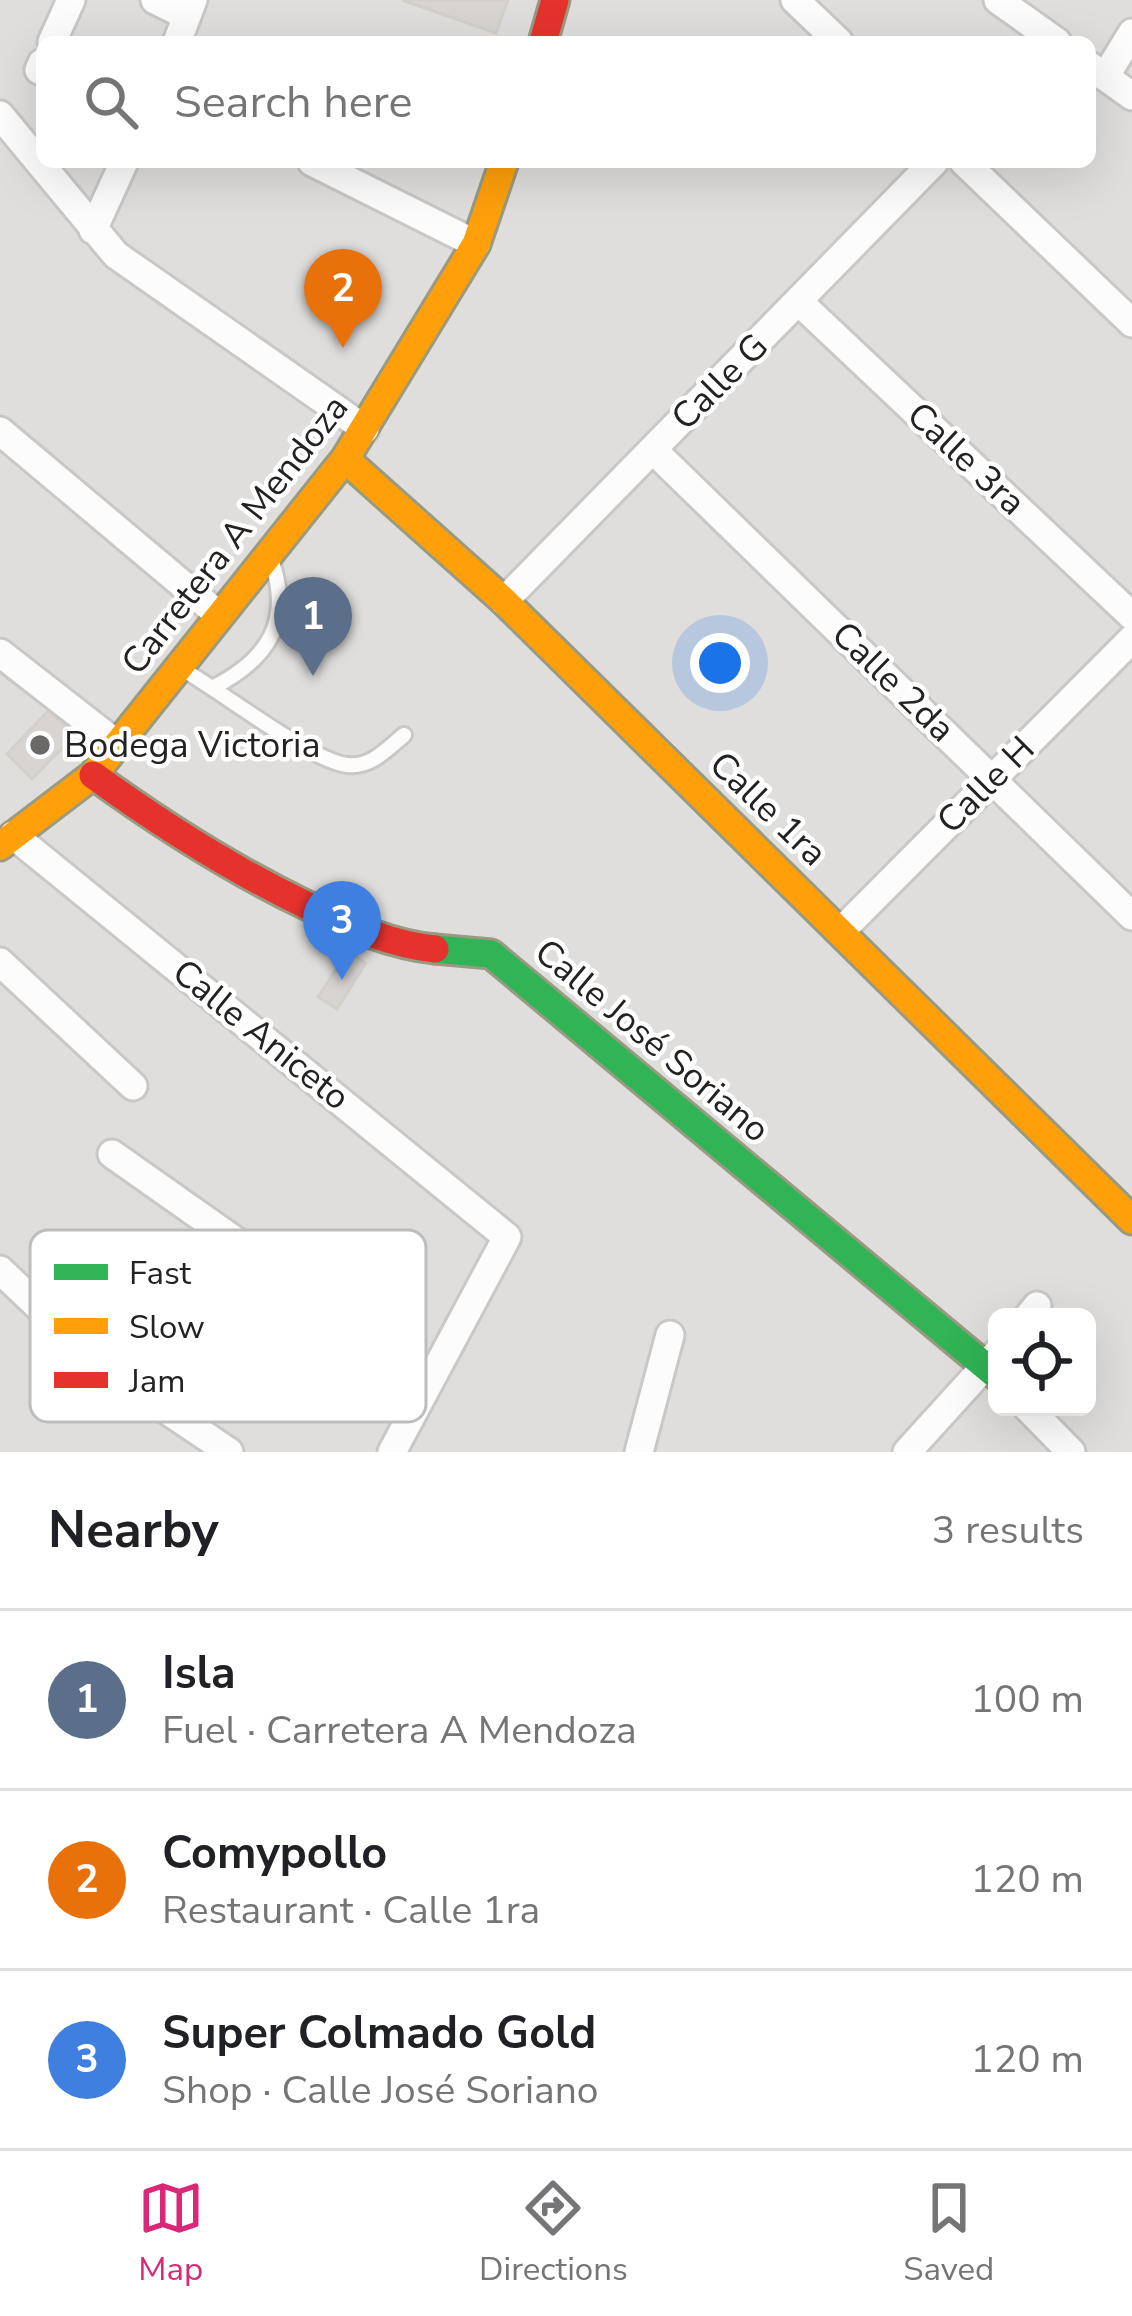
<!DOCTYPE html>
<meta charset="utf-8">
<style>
body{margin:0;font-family:"Nunito Sans",sans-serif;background:#f6f6f6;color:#202124}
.controls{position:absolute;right:36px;bottom:36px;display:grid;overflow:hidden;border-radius:18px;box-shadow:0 12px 48px #0002}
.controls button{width:108px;height:108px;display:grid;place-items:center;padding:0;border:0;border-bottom:3px solid #e0e0e0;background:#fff;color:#202124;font:60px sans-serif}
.you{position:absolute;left:720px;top:663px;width:42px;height:42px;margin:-30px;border:9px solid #fff;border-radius:50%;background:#1a73e8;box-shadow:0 0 0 18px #1a73e833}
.badge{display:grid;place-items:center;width:78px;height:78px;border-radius:50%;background:#db2777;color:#fff;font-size:39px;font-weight:700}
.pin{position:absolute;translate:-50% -99px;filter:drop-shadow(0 3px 6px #0008)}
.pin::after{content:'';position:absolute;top:63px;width:42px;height:36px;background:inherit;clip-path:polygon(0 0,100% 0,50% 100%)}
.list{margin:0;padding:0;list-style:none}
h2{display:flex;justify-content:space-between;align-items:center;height:156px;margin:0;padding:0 48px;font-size:51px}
h2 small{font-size:39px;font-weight:400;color:#757577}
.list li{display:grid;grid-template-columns:78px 1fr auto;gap:36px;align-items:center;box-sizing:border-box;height:180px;padding:0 48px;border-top:3px solid #e0e0e0}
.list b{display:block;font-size:45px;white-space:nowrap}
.list p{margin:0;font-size:39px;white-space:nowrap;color:#757577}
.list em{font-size:39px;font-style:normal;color:#757577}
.icon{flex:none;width:66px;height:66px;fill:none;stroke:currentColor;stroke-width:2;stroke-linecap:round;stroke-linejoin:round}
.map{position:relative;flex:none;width:1132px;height:1452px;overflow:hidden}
.search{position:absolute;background:#fff;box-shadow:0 12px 48px #0002;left:36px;right:36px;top:36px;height:132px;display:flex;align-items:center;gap:30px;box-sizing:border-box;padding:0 42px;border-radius:18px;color:#757577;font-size:45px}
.sheet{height:696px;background:#fff}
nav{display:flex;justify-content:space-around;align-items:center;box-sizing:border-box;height:168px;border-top:3px solid #e0e0e0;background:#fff;font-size:33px;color:#757577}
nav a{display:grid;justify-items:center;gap:6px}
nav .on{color:#db2777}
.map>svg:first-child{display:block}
.residential{fill:#dfdedc;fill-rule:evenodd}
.building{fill:#d7d4d2;stroke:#d3d0cc;stroke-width:3}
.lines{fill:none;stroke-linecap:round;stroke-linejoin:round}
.lane-casing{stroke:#c9c8c7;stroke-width:20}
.street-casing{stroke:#c9c8c7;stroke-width:33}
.fast-casing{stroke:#999a82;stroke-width:33}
.slow-casing{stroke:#999a82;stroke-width:33}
.jam-casing{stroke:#999a82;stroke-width:33}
.lane{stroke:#fdfcfc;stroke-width:14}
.street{stroke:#fdfcfc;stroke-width:27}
.fast{stroke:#30b455;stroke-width:27}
.slow{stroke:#ff9f0a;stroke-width:27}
.jam{stroke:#e5322d;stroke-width:27}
.poi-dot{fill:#6a6968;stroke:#fff;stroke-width:4.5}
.labels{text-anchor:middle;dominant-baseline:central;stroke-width:9;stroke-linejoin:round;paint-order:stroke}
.street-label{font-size:36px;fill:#222;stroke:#fff}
.poi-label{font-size:36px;fill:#222;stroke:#fff;text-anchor:start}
.key{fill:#fff;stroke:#bdbdbd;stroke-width:3}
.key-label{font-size:33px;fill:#222}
</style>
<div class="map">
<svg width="1132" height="1452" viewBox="0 0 1132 1452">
<rect width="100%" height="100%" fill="#f0eeeb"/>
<path class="residential" d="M0,0H1132V1452H0ZM42,42H1090V162H42ZM997,1317H1087V1407H997Z"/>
<path class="building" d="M402,0H508L496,33Z
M49,710L74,736L32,779L7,754Z
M348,951L366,963L337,1009L318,997Z"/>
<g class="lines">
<defs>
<path id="lane" d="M182,669C221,691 309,760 347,765C371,768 387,749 404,735
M214,687C268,659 292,622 272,562"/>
<path id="street" d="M155,0L187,16
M795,0L839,42
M998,0L1057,42
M52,42L71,0
M177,42L193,0
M1090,66L1132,96
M39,70L42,63
M1105,77L1132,33
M0,115L116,255L365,429
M312,162L476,244
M964,162L1132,323
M93,230L124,162
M799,302L1132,616
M0,431L219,615
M653,450L1132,916
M504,601L934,162
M0,653L118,745
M13,835L507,1237L392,1452
M841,931L1132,639
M0,962L133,1086
M112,1154L430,1378
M0,1270L100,1365L229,1452
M1028,1317L1037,1306
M1027,1407L1071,1452
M639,1452L670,1335
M907,1452L997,1353"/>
<path id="fast" d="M435,949L491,954L997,1376"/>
<path id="slow" d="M345,459L504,601L1132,1220
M0,846L93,775L345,459L476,244L504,162"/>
<path id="jam" d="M543,42L555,0
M93,775C162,825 229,868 306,905C349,925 387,944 435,949"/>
</defs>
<use href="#lane" class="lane-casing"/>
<use href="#street" class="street-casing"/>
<use href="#fast" class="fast-casing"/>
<use href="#slow" class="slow-casing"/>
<use href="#jam" class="jam-casing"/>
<use href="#lane" class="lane"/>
<use href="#street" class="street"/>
<use href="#fast" class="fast"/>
<use href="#slow" class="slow"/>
<use href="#jam" class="jam"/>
</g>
<circle class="poi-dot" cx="40" cy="745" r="12"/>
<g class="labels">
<g class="street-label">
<text transform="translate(720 382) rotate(-45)">Calle G</text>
<text transform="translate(966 459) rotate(43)">Calle 3ra</text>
<text transform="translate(235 535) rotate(-52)">Carretera A Mendoza</text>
<text transform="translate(893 682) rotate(44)">Calle 2da</text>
<text transform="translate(986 785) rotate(-45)">Calle H</text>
<text transform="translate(768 809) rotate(44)">Calle 1ra</text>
<text transform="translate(261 1035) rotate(39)">Calle Aniceto</text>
<text transform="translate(652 1041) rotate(40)">Calle José Soriano</text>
</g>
<g class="poi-label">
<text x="64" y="745">Bodega Victoria</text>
</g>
</g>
<rect x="30" y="1230" width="396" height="192" rx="18" class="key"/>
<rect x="54" y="1264" width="54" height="16" fill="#30b455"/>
<rect x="54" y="1318" width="54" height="16" fill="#ff9f0a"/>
<rect x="54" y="1372" width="54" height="16" fill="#e5322d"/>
<g class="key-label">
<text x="129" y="1284">Fast</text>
<text x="129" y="1338">Slow</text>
<text x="129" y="1392">Jam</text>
</g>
</svg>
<div class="controls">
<button><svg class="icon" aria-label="locate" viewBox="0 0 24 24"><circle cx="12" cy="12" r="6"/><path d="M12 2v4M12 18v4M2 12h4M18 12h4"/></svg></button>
</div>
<div class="you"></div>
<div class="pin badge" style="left:313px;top:676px;background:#5c6f8a">1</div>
<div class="pin badge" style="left:343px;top:348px;background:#e8710a">2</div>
<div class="pin badge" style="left:342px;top:980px;background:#3f7fe0">3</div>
<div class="search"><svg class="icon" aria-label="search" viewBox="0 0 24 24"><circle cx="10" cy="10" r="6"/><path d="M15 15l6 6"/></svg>Search here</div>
</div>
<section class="sheet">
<h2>Nearby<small>3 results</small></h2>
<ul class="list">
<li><span class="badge" style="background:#5c6f8a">1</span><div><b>Isla</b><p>Fuel · Carretera A Mendoza</p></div><em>100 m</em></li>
<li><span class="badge" style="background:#e8710a">2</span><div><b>Comypollo</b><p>Restaurant · Calle 1ra</p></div><em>120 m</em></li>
<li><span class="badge" style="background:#3f7fe0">3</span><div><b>Super Colmado Gold</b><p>Shop · Calle José Soriano</p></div><em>120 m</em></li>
</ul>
</section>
<nav>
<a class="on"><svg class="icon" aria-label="map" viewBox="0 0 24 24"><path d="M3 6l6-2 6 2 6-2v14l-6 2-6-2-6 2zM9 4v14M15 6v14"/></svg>Map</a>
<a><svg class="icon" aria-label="directions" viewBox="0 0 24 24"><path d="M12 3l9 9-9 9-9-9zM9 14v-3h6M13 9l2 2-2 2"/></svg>Directions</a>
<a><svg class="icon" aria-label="saved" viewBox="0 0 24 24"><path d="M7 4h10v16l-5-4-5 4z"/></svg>Saved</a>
</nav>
